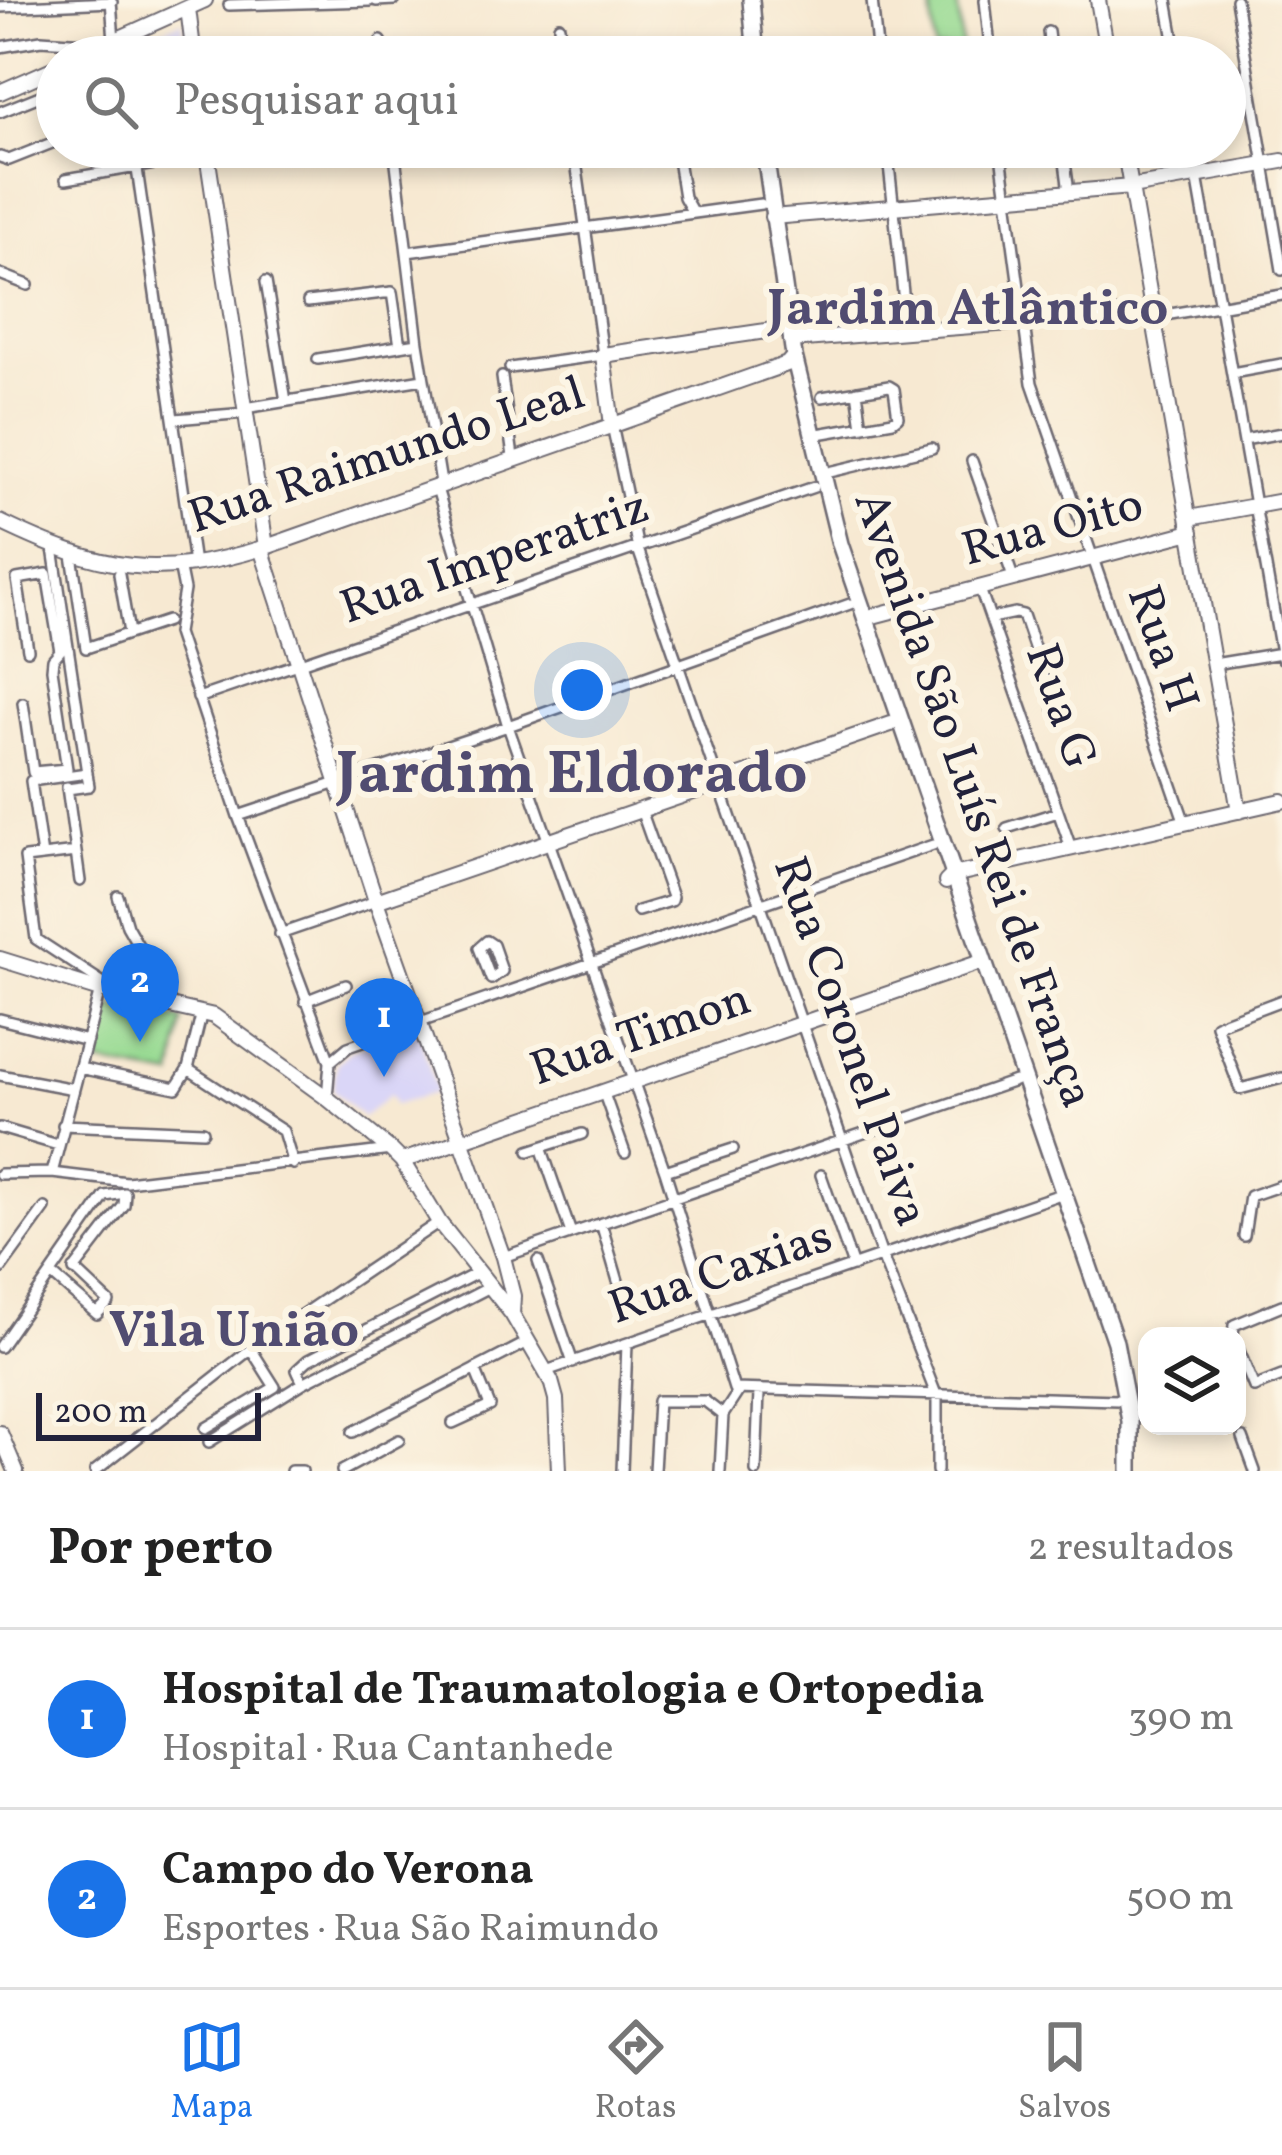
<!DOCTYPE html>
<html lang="pt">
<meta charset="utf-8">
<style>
body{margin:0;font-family:Vollkorn,serif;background:#f2f2f2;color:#222}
.controls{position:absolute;right:36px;bottom:36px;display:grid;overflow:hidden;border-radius:24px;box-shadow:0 6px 18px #0003}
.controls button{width:108px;height:108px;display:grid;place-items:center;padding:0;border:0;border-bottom:3px solid #e0e0e0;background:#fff;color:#222;font:60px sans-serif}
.scale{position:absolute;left:36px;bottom:30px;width:225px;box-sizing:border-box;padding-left:12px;border:6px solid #22223b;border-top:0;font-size:33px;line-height:42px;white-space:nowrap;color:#22223b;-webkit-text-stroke:9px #fcf5e5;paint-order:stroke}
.you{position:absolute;left:582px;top:690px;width:42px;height:42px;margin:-30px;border:9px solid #fff;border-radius:50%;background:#1a73e8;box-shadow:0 0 0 18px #1a73e833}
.badge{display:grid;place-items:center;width:78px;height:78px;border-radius:50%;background:#1a73e8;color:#fff;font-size:39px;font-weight:700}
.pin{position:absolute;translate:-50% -99px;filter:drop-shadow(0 3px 6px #0008)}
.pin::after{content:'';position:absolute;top:63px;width:42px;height:36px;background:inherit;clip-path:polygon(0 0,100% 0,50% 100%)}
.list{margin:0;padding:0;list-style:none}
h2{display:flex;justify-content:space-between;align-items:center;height:156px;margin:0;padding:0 48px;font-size:51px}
h2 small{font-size:39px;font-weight:400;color:#767676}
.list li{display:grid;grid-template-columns:78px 1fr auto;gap:36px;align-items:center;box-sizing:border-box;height:180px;padding:0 48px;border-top:3px solid #e0e0e0}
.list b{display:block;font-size:45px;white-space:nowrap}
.list p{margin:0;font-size:39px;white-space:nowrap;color:#767676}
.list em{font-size:39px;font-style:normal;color:#767676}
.icon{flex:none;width:66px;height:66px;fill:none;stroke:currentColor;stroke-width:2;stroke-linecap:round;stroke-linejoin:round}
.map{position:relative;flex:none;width:1282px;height:1471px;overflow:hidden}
.search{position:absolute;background:#fff;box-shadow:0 6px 18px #0003;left:36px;right:36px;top:36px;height:132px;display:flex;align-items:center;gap:30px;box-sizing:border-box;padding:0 42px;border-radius:66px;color:#767676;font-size:45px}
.sheet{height:516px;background:#fff}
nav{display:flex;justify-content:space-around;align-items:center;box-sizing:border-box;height:168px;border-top:3px solid #e0e0e0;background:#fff;font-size:33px;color:#767676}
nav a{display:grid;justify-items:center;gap:6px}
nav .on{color:#1a73e8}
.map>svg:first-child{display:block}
.built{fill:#dad6f7}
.green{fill:#97da92;stroke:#5c7e66;stroke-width:3}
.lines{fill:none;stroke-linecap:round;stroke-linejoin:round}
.street-casing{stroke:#6d6870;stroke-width:14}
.secondary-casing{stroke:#6d6870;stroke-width:18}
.primary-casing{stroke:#6d6870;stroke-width:20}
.street{stroke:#fff;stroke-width:9}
.secondary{stroke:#fff;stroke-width:14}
.primary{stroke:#fff;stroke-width:15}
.labels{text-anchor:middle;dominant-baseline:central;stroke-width:12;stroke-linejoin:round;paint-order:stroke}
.street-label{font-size:48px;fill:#22223b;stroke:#fcf5e5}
.neighbourhood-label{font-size:51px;font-weight:bold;fill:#514c71;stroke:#fcf5e5}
.district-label{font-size:60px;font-weight:bold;fill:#514c71;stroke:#fcf5e5}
</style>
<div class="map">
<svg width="1282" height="1471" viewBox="0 0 1282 1471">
<rect width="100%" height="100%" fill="#fcf5e5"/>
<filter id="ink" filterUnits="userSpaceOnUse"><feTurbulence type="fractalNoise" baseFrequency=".00833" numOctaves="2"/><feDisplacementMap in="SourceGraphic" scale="24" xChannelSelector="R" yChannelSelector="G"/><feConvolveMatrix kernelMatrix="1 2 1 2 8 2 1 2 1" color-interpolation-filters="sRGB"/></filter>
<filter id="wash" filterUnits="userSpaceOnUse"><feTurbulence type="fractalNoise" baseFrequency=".004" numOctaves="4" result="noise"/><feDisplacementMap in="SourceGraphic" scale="48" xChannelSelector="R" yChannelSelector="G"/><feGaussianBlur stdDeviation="2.7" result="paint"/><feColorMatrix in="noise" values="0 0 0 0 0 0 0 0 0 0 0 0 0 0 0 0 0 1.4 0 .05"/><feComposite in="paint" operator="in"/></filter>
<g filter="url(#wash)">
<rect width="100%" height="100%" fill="#f7e9d2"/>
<path class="built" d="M182,21L187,57H113V53Z
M417,1026L437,1092L395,1105L390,1094L363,1118L333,1090L337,1063L350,1051Z"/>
<path class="green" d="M957,1L962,48L935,50L931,4Z
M107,1007L183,1020L173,1077L97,1063Z"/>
</g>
<g filter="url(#ink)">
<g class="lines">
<defs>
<path id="street" d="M111,0L114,41
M872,0L878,57
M985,0L991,57
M1167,0L1177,57
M1236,0L1282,270
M376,1L395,0
M229,5L370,1
M0,7L112,2
M559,26L563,57
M1048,32L1051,57
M381,41L383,57
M0,47L41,40L101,44
M1225,100L1252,96
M0,112L57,89
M394,147L418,343L441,483
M676,147L684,197L693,213
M887,147L907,329
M1000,147L1032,383L1185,823
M1063,147L1069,192
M0,157L9,160L57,141
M137,169L194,564
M1197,176L1282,658
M66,179L255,147
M407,252L761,204
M0,274L28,285
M266,282L286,401
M308,302L392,292L400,346
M1153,317L1282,295
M318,359L418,343
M510,368L603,355L574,147
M1232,373L1282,364
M502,377L513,457
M857,391L862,427
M245,408L423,379
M175,419L246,413
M612,425L638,549L882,1256L937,1397V1471
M812,435L893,421L898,417L894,389L889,386L822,397
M1244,440L1282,433
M972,461L1014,580
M821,474L932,448
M436,485L508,726L665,1171L734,1389L1118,1400
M53,548L89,786L67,789
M72,555L86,648L167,621
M179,565L184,590L177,633L238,816L330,1062
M119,574L129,633
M980,589L1071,848
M991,618L1015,613L1023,615L1055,709
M1214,664L1281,653
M198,698L814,487
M23,703L33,772L67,769L52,669L53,659L60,651L47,574L17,579L28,650
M67,787L80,881
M238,816L508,726L850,604
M1007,828L1058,812
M42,856L31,781L87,773
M118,896L127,926L172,1005
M638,911L671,901L672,897L641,810
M280,934L376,901
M487,941L493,945L502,971L491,979L479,948Z
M1282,1000L1216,1025L1240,1089L1282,1078
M305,1001L346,985
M0,1019L87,1041
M79,1068L176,1088L188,1069L202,1012
M188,1069L283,1131L293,1164
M0,1075L74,1089
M603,1091L625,1153
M327,1098L330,1062L348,1047L933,845
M63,1125L203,1131
M0,1128L58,1145
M541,1147L571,1233
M529,1151L582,1134
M665,1171L733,1149
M52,1173L102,982L36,939L25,858L76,852
M0,1174L52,1173L127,1182L391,1150
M821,1175L853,1266
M601,1223L618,1281
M1244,1236L1250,1196L1282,1185
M503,1257L1015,1081
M538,1261L573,1363
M0,1270L45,1208
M51,1274L97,1314L109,1302L74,1269
M1233,1336L1234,1325L1282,1305
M1237,1346L1254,1387L1282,1376
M0,1347L105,1196L125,1193L124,1205L74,1270
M546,1371L1055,1196
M303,1383L297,1370L308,1360L479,1272
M453,1423L490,1406L475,1369
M206,1428L275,1387L251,1349
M353,1432L528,1342
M1243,1438L1255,1471
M209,1442L303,1383L490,1287
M95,1471L251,1349L439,1222
M291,1471H302
M342,1471L399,1440
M622,1471L627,1344
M654,1471L658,1401H705L723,1415
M720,1471L723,1415L738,1392
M756,1471L759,1392"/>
<path id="secondary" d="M1098,0L1108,57
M188,8L194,57
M78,57L205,0
M0,92L57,67
M206,147L266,547
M1124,147L1239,811
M772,217L1131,187L1282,161
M791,340L1153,312
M612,425L603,355L780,329
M1189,518L1282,501
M0,522C102,571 155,581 266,547L787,364L794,356
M261,548L376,901L503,1257L513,1296L512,1314
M865,618L1191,532
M946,882L953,875L1282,801
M376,901L891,724
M0,959L100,990L214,1016L327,1098L391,1150L402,1161L439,1222L512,1314L551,1381L556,1399L559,1471
M402,1161L975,964
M0,1433L16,1471"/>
<path id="primary" d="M751,0L756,57
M764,147L794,356L840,544L1115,1342L1130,1421V1471"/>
</defs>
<use href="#street" class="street-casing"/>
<use href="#secondary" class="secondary-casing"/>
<use href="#primary" class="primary-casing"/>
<use href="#street" class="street"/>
<use href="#secondary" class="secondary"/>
<use href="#primary" class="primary"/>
</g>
</g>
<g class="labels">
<g class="street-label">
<text transform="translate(387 457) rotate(-18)">Rua Raimundo Leal</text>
<text transform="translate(1053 529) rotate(-15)">Rua Oito</text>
<text transform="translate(495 559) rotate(-19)">Rua Imperatriz</text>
<text transform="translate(1161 649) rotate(71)">Rua H</text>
<text transform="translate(1059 707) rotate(71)">Rua G</text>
<text transform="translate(972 800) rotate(71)">Avenida São Luís Rei de França</text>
<text transform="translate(641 1036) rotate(-19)">Rua Timon</text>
<text transform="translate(849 1042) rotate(71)">Rua Coronel Paiva</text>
<text transform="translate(721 1274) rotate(-19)">Rua Caxias</text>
</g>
<g class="neighbourhood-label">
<text x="968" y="310">Jardim Atlântico</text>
<text x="234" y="1332">Vila União</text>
</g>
<g class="district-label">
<text x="572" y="776">Jardim Eldorado</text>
</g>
</g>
</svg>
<div class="controls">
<button><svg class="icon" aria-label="layers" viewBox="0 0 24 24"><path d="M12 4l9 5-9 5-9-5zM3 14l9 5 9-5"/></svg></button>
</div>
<div class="scale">200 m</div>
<div class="you"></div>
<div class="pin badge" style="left:384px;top:1077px">1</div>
<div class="pin badge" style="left:140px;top:1042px">2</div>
<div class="search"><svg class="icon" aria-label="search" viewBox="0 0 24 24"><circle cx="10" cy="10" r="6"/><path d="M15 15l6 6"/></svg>Pesquisar aqui</div>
</div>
<section class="sheet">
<h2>Por perto<small>2 resultados</small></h2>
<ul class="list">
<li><span class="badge">1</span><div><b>Hospital de Traumatologia e Ortopedia</b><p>Hospital · Rua Cantanhede</p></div><em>390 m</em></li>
<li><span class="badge">2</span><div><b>Campo do Verona</b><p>Esportes · Rua São Raimundo</p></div><em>500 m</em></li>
</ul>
</section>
<nav>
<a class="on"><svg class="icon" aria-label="map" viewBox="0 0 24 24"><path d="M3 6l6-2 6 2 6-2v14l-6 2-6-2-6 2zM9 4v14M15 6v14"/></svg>Mapa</a>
<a><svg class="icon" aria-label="directions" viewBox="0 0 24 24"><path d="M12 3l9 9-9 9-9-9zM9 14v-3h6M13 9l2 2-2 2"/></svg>Rotas</a>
<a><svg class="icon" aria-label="saved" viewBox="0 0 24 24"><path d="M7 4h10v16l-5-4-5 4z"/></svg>Salvos</a>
</nav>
